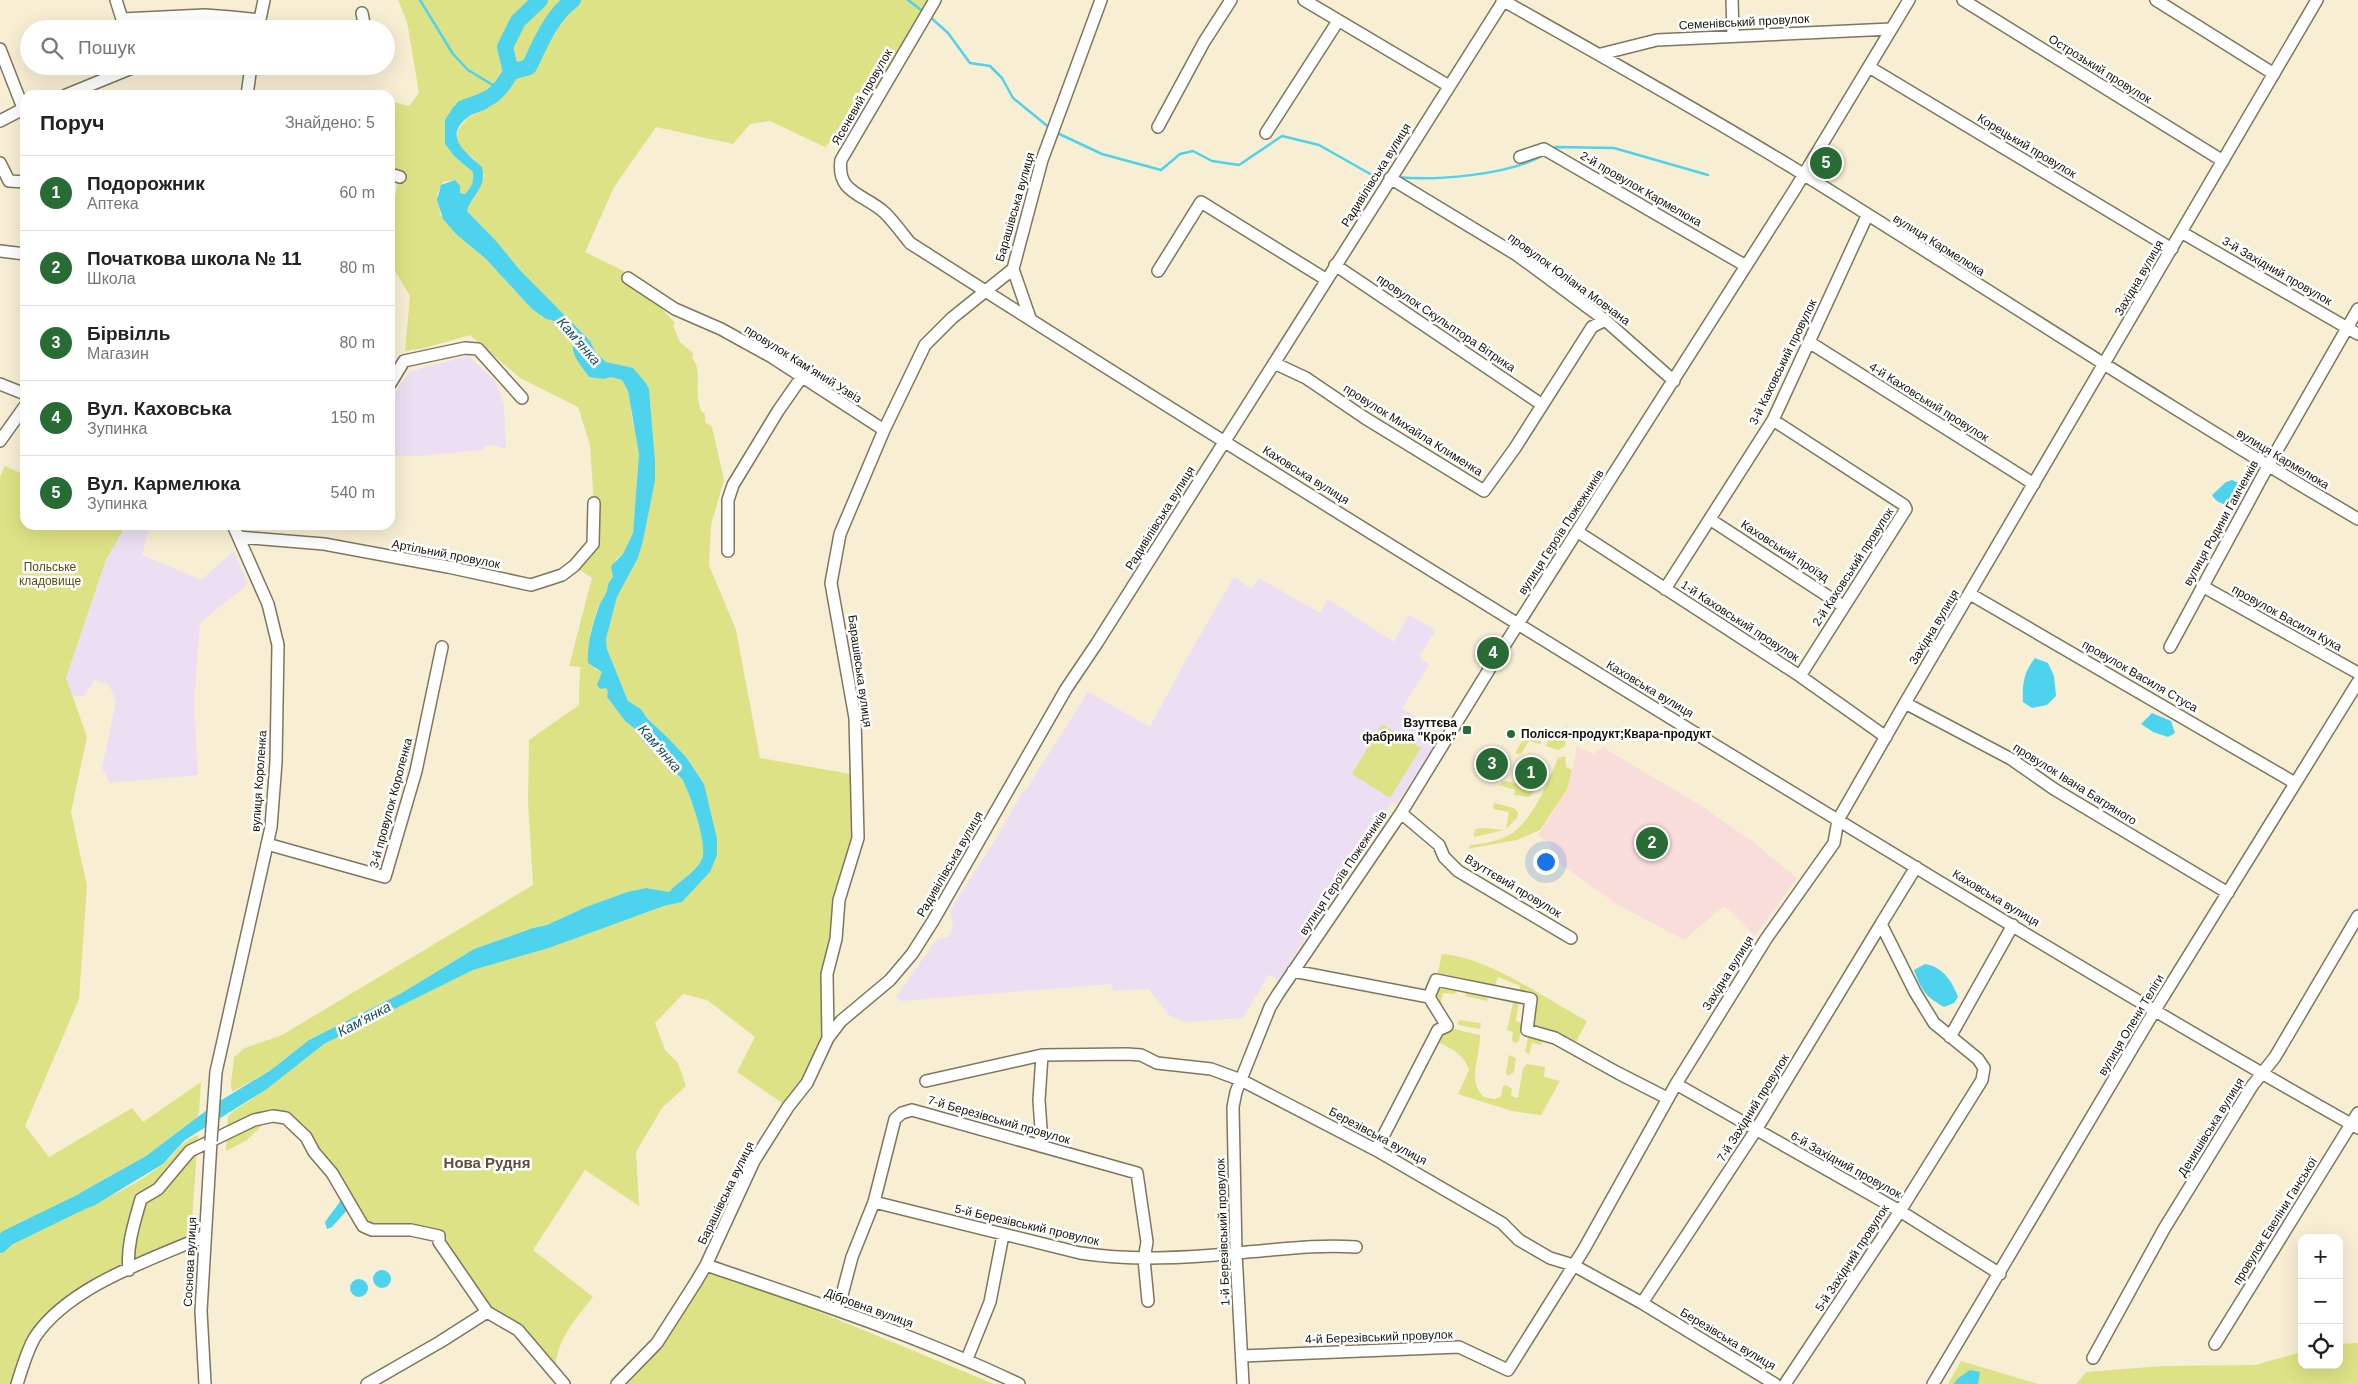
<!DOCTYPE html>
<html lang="uk">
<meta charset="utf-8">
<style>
body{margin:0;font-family:Arial,sans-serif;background:#f6f6f6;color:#222}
.controls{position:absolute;right:15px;bottom:15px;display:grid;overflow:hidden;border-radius:10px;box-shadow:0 5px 20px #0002}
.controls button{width:45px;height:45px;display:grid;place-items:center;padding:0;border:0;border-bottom:1px solid #e0e0e0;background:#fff;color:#222;font:25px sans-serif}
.you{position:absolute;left:1545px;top:861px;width:18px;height:18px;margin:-12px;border:4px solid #fff;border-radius:50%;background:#1a73e8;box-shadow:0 0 0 8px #1a73e833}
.badge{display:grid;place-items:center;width:32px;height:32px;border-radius:50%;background:#296b35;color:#fff;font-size:16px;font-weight:700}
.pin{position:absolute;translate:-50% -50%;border:2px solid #fff;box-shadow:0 1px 5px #0006}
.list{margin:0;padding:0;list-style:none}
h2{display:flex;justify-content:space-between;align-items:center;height:65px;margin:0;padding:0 20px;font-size:21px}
h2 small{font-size:16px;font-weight:400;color:#767676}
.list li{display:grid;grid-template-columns:32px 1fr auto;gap:15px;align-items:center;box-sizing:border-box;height:75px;padding:0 20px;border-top:1px solid #e0e0e0}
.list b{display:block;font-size:19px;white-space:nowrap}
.list p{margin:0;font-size:16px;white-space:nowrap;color:#767676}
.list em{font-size:16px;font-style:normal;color:#767676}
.icon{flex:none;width:28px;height:28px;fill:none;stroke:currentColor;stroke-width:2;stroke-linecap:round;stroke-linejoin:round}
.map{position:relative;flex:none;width:2358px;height:1384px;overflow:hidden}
.search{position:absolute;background:#fff;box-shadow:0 5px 20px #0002;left:20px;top:20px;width:375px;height:55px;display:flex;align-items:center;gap:12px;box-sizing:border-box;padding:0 18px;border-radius:28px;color:#767676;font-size:19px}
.panel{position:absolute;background:#fff;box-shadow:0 5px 20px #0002;left:20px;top:90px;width:375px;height:440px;border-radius:15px}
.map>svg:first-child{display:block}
.industrial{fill:#ecdff3}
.education{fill:#f8dddb}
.green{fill:#dee286}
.water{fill:#4dd3ed}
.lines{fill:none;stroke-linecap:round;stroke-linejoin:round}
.stream{stroke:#4dd3ed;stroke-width:2.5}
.river{stroke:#4dd3ed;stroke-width:16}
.minor-casing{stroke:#7e765e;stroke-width:14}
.minor{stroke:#fff;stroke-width:11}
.minor-bridge-casing{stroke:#7e765e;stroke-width:14;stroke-linecap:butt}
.minor-bridge{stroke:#fff;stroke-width:11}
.poi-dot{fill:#296b35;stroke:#fff;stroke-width:2}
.labels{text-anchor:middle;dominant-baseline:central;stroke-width:5;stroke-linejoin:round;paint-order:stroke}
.street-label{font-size:12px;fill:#151209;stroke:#fff}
.park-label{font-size:12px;fill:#525309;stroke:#fff}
.poi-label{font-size:12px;font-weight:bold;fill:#151209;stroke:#fff;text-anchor:end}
.water-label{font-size:14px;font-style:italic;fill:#18505b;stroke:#fff}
.quarter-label{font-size:15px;font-weight:bold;fill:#59513a;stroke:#fff}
</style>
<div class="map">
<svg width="2358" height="1384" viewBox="0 0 2358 1384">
<rect width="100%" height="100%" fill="#f8eed4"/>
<path class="industrial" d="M469,356L495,381L501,395L504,407L506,449L492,445L485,446L484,450L418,456H390V401L410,371Z
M126,525H150L142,555L201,580L234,551L248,584L200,623L194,702L198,775L110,783L102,768L116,701L109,685L95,680L84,696H72L66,678L106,560Z
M1234,577L1252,589L1259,578L1320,613L1328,599L1394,642L1409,615L1436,630L1421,653L1420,658L1429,665L1402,708L1439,732L1449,716L1452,718L1397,804L1392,802L1288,966L1289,969L1278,981L1269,974L1243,1018L1186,1022L1169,1015L1149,989L1113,991L1112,984L901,1001L896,997L936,940L948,937L953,927L950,911L1000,832L1023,791L1026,790L1088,692L1150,727L1188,656Z"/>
<path class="education" d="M1577,746L1593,754L1604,746L1609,751L1700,805L1753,842L1797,878L1755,936L1727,908L1723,907L1684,940L1618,905L1549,856L1551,844L1538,835L1568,790Z"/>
<path class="green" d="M398,0H935L894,69L825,147L770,121L750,124L733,144L656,127L614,187L585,252L624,271L620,280L654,300L675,323L673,326L680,342L693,353L692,358C704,372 692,393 702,412L705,413V422L712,427L724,480L711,525L709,565L736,630L760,758L856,775L858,838L827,974L828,1038L788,1107L737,1072L755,1037L707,1000L683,994L655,1023L665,1050L678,1063L686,1086L662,1108L636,1152L639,1206L585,1170L533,1250L593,1297C574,1321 555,1341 555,1374L518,1330L487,1312L439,1242L427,1233L372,1230L306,1137L272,1116L247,1140L226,1151L228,1117L232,1112L267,1089L324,1044L473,970L549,948L664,906L682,902L710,872L704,784L686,757L668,738L647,718L641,709L628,701L607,649L606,639L617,597L638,558L643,541L655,481V460L649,389L646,383L640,377L606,362L596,353L590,341L519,269L497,242L467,211C472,198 481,190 484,175L475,160L460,147L457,139L458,130L467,118L489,107L479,95L454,106L455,157L473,172C474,181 472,187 465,194L460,193L455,180L443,182L437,194L440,214L457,235L485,258L532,309L546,319L554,321L563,335L573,341L575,355L589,377L604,379L611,377L622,380L628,391L632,418L637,440L639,454L633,533L623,554L616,559L613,577L608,584V591L598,607L590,634L594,668L602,672L600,681L609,692L607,697L625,721L634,728L644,742L682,779C690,793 708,845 702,859C695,874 679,880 669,892L646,888L627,892L586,907L547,925L533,928L474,949L400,994L309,1040L271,1070L232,1092L231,1084L234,1057L245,1048L282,1035L533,885L528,801L529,740L579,705L580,667L569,666L592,578L574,566L593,544L594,503L590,445L578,407L520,378L470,335L425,348L405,351L410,296L390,262V213L400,177L390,174V101L409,106L419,93L407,22Z
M5,466L25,475V525H126L106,560L66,678L87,737L71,812L87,886L79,999L25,1126L49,1157L132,1108L143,1122L201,1082L199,1113L195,1121L146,1156L80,1193L60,1208L62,1219C94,1203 135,1187 163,1164C177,1153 180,1142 198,1135L191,1235L88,1290L34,1338L17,1384H0V476Z
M1567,723L1565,746L1558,750L1546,746L1549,737L1563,739Z
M1382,724L1421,748L1390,798L1352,774Z
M1529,730L1532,731V734L1544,736L1540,744L1529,741L1521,754L1515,753Z
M1565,756L1566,767L1572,770L1567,790L1540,830L1517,840L1467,849L1471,845C1482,844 1494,842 1505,837C1532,825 1547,783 1558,758Z
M1504,781L1524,785V788L1535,790L1529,797L1514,795L1515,790L1499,785Z
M1494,803L1514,808L1518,813L1517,818L1506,829L1509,812L1493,809Z
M1485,828L1504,830L1474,837L1475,829Z
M1442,954C1488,957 1546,999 1587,1021L1575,1044L1552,1031L1532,1026L1535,996L1519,992L1520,986L1498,977L1494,988L1437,976Z
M1441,986L1452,987L1456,991L1455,994L1443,993L1439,1013C1436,1002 1433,995 1441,986Z
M1469,991L1488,995L1487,1001L1465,996L1466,992Z
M1497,997L1519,1001L1516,1021L1522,1023L1519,1041L1514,1044L1515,1042L1512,1041L1513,1032L1507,1030L1513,1003L1496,999Z
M1459,1020L1481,1023L1480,1029L1458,1025Z
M1450,1028L1480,1035C1481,1054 1466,1081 1484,1097L1494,1099L1501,1097L1503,1086L1506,1085L1512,1089L1511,1096L1518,1098L1523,1068L1527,1064L1545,1067L1544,1077L1560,1081L1541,1115L1512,1111L1458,1094L1469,1070C1464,1053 1450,1048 1435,1041L1442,1032Z
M1533,1036L1542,1038L1541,1045L1532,1043L1529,1055L1525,1051L1528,1038Z
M1509,1055L1516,1058L1514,1072L1508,1076L1506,1072Z
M706,1265L994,1384H617L657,1343Z
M2358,1343V1384H2076L2086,1372L2163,1366L2255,1365L2302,1352V1365H2339V1344Z
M1961,1361L2038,1384H1948Z"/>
<path class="water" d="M479,95L489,107C483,112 475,112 468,117C442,137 467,153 482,167C487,188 473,193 467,211L497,242L519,269L590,341L596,353L606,362L633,368L646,383L649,389L655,460V481L643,541L638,558L617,597L606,639L607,649L628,701L641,709L647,718L668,738L686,757L704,784L717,839V855L710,872L682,902L664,906L549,948L473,970L324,1044L267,1089L185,1140L163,1164L95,1205L61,1219L60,1208L80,1193L146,1156L215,1104L271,1070L309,1040L400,994L474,949L533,928L547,925L586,907L627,892L646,888L669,892C679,880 695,874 702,859C708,845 690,793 682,779L644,742L634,728L625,721L607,697L608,692L606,688L600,689L597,685L602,672L588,663C587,644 592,627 598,609C601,599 608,595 608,584L613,577L611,566L623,554L633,533L639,454L628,391L622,380L611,377L604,379L589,377C582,366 570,355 573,341L563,335L554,321L546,319L532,309L485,258L457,235L443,219L437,200L441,185L455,180L460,186V193L465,194C472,187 474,181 473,172L455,157L445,144V120L454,106Z
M2232,480L2243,485L2235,505C2226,506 2216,503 2212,495L2226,482Z
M2035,658L2048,663L2054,676L2056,696L2047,705L2032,708L2023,702C2022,684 2024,672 2035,658Z
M2152,713L2171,721L2175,733L2168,737L2153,732L2141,724Z
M1925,964C1943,967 1952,981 1958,997L1954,1003L1944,1007C1926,997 1921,990 1914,970Z
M342,1199L348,1209L332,1227L327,1229L325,1222Z
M373 1279a9 9 0 1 1 18 0a9 9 0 1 1-18 0Z
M350 1288a9 9 0 1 1 18 0a9 9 0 1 1-18 0Z
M1970,1370L1980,1372L1978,1384H1954L1957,1379Z"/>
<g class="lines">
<path class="stream" d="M420,0L453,54L468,70L501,90
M908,0L925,13
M929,16L948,33L970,63L990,66L1002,78L1013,98L1051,129
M1055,132L1102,154L1161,170L1180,154L1193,151L1212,161L1239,165L1282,136L1319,145L1372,175L1386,176
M1552,150L1556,147L1614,148L1708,175
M1397,177C1436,181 1511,175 1545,154"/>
<path class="river" d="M511,72L529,67C541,42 551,16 573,0
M463,108C490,99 497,97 511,72L505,47L518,21L540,0
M0,1245L7,1238L79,1203"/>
<defs>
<path id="minor" d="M116,0L122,19L205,15L231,17
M935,0L841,160C836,194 865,194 885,213C894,222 902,233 910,243C1176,413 1444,579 1713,744C1926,874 2140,1005 2358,1128
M1304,0L1449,86
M1502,0C1603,57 1704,113 1803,174C1988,289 2170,409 2358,519
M1732,0L1733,35
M1963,0L2223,161
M2156,0L2274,74
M362,13L365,29
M209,29L231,17L260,20
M258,29L264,0
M0,49L23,108
M1601,54L1657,40L1891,29
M355,66H372
M1869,67L2172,249
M66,95L137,66
M247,95L251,66
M0,121L25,108
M1158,127L1204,42L1231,0
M1266,133L1338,21
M1520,157L1544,149L1746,266
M0,163L9,181L25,182
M390,174L400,177
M1390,178L1517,255L1605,320L1674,381
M2181,232L2358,334
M0,251L25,254
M1335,265L1541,404
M1013,269L1030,318
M1158,271L1201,202L1327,280
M628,278L675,309L721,329L770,356L884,430
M1809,342L2034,484
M1274,363L1306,378L1365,418L1484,491L1515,448L1592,327L1605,320
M0,384L25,394
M390,384L404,361L465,348L478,349L522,398
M1773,420L1904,505L1906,509L1800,676
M0,441L25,406
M1711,520L1843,606
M1578,532L1800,676L1886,737
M239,537L324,544L448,567L531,585L562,575L574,566L593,544L594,503
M728,551V500L733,485L778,411L801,378
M2202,586L2358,673
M1665,589L1773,420L1867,216
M1970,594L2295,783
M2170,647L2268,466L2358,309
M1905,703L2011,759L2054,789L2228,893
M1401,813L1439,845L1444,857L1458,871L1571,938
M267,844L385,877L416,771L442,647
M1293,971L1429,997
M1950,1037L2013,925
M828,1038L841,1021L890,980L912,954L933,921L1066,689L1097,643L1504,0
M216,1072L271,827L276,762L278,645L268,604L233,525
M926,1081L1042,1055L1127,1054L1141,1055L1157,1063L1211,1069L1241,1080L1376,1150L1502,1223L1519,1240L1550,1258L1573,1265L1642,1303L1775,1384
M1676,1084L1900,1211L2000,1274
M1040,1146L1041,1129L1039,1100L1042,1055
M1376,1150L1438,1030L1447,1026L1429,997L1436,980L1531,999L1527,1030L1555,1038L1618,1073L1667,1098
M874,1202L1080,1253C1133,1261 1185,1258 1237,1253C1277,1250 1316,1244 1356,1247
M706,1265C812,1301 918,1336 1019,1384
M129,1270C126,1247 135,1220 141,1199L158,1189L190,1151L254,1120L273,1116L286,1118L306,1137L314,1152L332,1173L363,1226L372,1230H411L439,1236V1242L487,1312L518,1330L564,1384
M1642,1303L1756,1130L1881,924
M838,1310L852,1257L874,1202L895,1119L902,1113L912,1110L1137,1173L1147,1242L1144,1259L1148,1301
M2215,1344L2358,1113
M1242,1356L1459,1347L1508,1370L1584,1249L1676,1084L1766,939L1834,843L1838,820L1905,703L2317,0
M2093,1358L2164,1229L2252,1086L2275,1057L2358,916
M967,1359L990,1302L1003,1235
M17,1384C22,1369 27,1350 35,1337C69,1286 150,1260 205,1236
M205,1384L201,1311L211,1141
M367,1384L440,1342L487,1312
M617,1384L657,1343L696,1282L706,1265L754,1161L788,1107L807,1083L828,1038L827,974L836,939L839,900L858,838L855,718L831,583L840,534L884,430L925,345L952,318L1013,269L1042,160L1101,0
M1243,1384L1236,1253L1233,1107L1236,1092L1270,1007L1278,994L1401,813L1490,668L1795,189L1909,0
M1785,1384L1900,1211L1982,1080L1984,1068L1978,1059L1934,1023L1915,992L1881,924L1916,867
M1933,1384L2155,1010L2358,682"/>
</defs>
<use href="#minor" class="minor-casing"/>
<use href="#minor" class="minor"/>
<defs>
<path id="minor-bridge" d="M211,1141L216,1072"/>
</defs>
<use href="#minor-bridge" class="minor-bridge-casing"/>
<use href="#minor-bridge" class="minor-bridge"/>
</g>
<g class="poi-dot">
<rect x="1462" y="725" width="10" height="10" rx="2.5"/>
<circle cx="1511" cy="734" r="5"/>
</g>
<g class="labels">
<g class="street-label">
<text transform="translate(1744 22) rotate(-3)">Семенівський провулок</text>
<text transform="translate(2100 69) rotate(32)">Острозький провулок</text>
<text transform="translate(862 97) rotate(-60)">Ясеневий провулок</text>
<text transform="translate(2027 146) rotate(31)">Корецький провулок</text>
<text transform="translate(1376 175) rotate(-58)">Радивілівська вулиця</text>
<text transform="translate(1641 189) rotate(30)">2-й провулок Кармелюка</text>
<text transform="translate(1015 207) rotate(-74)">Барашівська вулиця</text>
<text transform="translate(1939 245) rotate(32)">вулиця Кармелюка</text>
<text transform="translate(2277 271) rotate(30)">3-й Західний провулок</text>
<text transform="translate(2139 278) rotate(-60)">Західна вулиця</text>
<text transform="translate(1569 279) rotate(36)">провулок Юліана Мовчана</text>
<text transform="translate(1446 323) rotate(34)">провулок Скульптора Вітрика</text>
<text transform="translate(1783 362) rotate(-64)">3-й Каховський провулок</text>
<text transform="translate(803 364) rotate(32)">провулок Камʼяний Узвіз</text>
<text transform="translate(1929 402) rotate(32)">4-й Каховський провулок</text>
<text transform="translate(1413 430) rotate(32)">провулок Михайла Клименка</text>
<text transform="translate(2283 459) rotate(31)">вулиця Кармелюка</text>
<text transform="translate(1306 475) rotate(32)">Каховська вулиця</text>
<text transform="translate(1160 518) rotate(-58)">Радивілівська вулиця</text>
<text transform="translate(2221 523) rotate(-61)">вулиця Родини Гамченків</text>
<text transform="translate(1561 532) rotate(-57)">вулиця Героїв Пожежників</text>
<text transform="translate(1785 551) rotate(33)">Каховський проїзд</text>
<text transform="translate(446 554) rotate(11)">Артільний провулок</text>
<text transform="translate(1853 567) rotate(-57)">2-й Каховський провулок</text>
<text transform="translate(2287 618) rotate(29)">провулок Василя Кука</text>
<text transform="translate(1740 621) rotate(33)">1-й Каховський провулок</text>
<text transform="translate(1934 627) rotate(-59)">Західна вулиця</text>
<text transform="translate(860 671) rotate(82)">Барашівська вулиця</text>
<text transform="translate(2140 676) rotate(30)">провулок Василя Стуса</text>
<text transform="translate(1650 689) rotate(31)">Каховська вулиця</text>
<text transform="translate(259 781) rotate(-86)">вулиця Короленка</text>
<text transform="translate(2075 784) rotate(32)">провулок Івана Багряного</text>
<text transform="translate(391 803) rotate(-75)">3-й провулок Короленка</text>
<text transform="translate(950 864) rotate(-60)">Радивілівська вулиця</text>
<text transform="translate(1343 873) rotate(-56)">вулиця Героїв Пожежників</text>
<text transform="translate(1513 886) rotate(31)">Взуттєвий провулок</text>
<text transform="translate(1996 898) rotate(31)">Каховська вулиця</text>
<text transform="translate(1728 973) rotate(-58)">Західна вулиця</text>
<text transform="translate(2131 1025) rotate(-59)">вулиця Олени Теліги</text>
<text transform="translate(1753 1108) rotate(-58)">7-й Західний провулок</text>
<text transform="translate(999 1120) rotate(16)">7-й Березівський провулок</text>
<text transform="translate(2211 1127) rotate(-58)">Денишівська вулиця</text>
<text transform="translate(1378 1136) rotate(28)">Березівська вулиця</text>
<text transform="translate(1846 1165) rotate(29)">6-й Західний провулок</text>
<text transform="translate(726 1193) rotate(-64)">Барашівська вулиця</text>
<text transform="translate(2275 1221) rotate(-58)">провулок Евеліни Ганської</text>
<text transform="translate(1027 1225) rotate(13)">5-й Березівський провулок</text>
<text transform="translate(1223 1232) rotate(-92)">1-й Березівський провулок</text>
<text transform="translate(1852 1258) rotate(-57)">5-й Західний провулок</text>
<text transform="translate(190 1262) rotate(-87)">Соснова вулиця</text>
<text transform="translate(869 1308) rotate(20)">Дібровна вулиця</text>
<text transform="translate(1379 1337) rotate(-2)">4-й Березівський провулок</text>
<text transform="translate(1728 1339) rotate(31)">Березівська вулиця</text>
</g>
<g class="park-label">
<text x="50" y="567">Польське<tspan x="50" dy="14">кладовище</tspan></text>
</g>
<g class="poi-label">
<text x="1457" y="723">Взуттєва<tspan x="1457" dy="14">фабрика "Крок"</tspan></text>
<text x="1521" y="734" text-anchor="start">Полісся-продукт;Квара-продукт</text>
</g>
<g class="water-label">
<text transform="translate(579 341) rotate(49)">Кам'янка</text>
<text transform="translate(660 748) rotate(49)">Кам'янка</text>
<text transform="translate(364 1019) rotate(-28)">Кам'янка</text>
</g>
<g class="quarter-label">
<text x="487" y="1162">Нова Рудня</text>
</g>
</g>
</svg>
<div class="controls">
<button>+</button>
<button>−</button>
<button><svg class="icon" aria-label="locate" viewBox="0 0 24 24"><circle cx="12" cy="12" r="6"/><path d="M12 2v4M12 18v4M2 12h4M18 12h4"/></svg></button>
</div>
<div class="you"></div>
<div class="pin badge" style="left:1531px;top:773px">1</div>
<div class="pin badge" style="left:1652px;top:843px">2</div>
<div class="pin badge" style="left:1492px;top:764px">3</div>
<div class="pin badge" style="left:1493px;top:653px">4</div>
<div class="pin badge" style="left:1826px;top:163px">5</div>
<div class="search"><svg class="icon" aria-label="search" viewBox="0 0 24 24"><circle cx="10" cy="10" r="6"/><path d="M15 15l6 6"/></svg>Пошук</div>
<section class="panel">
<h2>Поруч<small>Знайдено: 5</small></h2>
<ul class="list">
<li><span class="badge">1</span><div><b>Подорожник</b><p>Аптека</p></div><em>60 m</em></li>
<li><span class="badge">2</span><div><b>Початкова школа № 11</b><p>Школа</p></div><em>80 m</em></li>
<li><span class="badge">3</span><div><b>Бірвілль</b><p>Магазин</p></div><em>80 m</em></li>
<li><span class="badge">4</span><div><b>Вул. Каховська</b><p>Зупинка</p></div><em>150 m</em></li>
<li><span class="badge">5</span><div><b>Вул. Кармелюка</b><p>Зупинка</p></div><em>540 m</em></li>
</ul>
</section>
</div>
